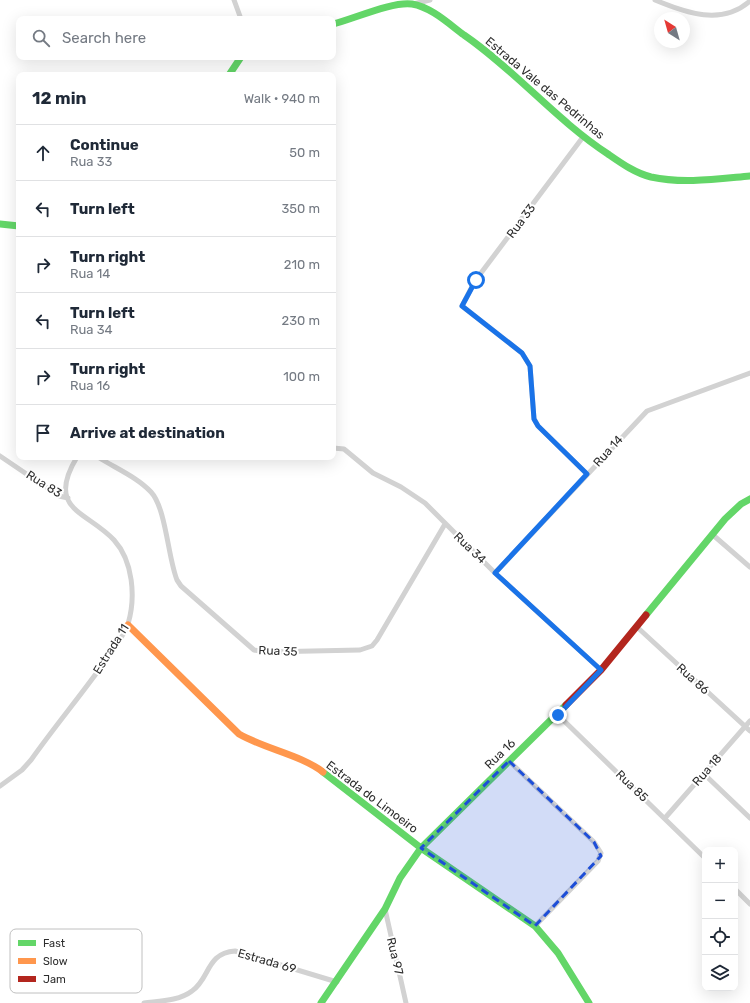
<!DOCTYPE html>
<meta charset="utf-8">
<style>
body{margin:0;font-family:Rubik,sans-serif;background:#f2f2f3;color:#1f2937}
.controls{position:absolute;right:12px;bottom:12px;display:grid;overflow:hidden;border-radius:8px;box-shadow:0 4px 16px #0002}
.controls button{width:36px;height:36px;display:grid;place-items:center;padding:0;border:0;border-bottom:1px solid #e0e1e3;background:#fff;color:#1f2937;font:20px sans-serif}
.compass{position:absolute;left:654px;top:12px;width:36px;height:36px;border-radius:50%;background:#fff;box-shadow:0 4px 16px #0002;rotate:323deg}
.stop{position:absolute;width:12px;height:12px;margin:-9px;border:3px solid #1a73e8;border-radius:50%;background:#fff}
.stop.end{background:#1a73e8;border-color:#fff;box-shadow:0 1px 4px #0008}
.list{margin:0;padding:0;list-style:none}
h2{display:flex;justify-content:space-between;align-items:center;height:52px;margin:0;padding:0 16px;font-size:17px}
h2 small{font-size:13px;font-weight:400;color:#747a83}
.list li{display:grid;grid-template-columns:26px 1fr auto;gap:12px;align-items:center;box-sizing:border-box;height:56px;padding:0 16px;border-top:1px solid #e0e1e3}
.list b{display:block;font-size:15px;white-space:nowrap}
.list p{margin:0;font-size:13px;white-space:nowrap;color:#747a83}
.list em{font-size:13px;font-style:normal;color:#747a83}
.icon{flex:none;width:22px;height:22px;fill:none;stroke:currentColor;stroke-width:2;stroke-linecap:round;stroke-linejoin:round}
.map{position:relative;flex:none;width:750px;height:1003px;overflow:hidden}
.search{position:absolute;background:#fff;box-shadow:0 4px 16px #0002;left:16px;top:16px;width:320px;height:44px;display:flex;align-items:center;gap:10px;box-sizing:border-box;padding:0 14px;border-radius:8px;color:#747a83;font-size:15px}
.panel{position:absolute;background:#fff;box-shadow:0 4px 16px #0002;left:16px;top:72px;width:320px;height:388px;border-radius:8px}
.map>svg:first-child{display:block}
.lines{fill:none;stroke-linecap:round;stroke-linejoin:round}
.street{stroke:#d2d2d2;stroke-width:5}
.fast{stroke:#63d668;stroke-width:7}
.slow{stroke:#ff974d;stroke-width:7}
.jam{stroke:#b3261e;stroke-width:7}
.route{stroke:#1a73e8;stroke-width:5}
.marked{fill:#1d4ed8;fill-opacity:0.2;stroke:#1d4ed8;stroke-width:3;stroke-dasharray:8 5;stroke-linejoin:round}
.labels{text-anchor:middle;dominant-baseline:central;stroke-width:4;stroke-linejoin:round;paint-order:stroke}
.street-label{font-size:12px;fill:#2d2d2d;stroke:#fff}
.key{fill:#fff;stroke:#c0c0c0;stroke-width:1}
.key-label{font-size:11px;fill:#2d2d2d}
</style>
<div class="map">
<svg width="750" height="1003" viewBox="0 0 750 1003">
<rect width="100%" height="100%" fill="#fff"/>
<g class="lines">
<path class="street" d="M234,0L241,19
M655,0C686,13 722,26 750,1
M413,4L430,0
M583,137L475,281L462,306L522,353L530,366L534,419L538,426L587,474
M333,448L344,449L373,473L401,487L425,503L495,573L601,670
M0,456L59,496L68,498
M98,457C115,468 137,477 151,492C166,508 168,558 177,580L181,586L254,650L265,652L360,650L372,646L377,640L445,524
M713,535L750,567
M495,573L647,411L750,373
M637,627L750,731
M558,715L705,858
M509,761L594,842L601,853L598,861L535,926
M704,774L750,818
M0,786L22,770L31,760C55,726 82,694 106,660C113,649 124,636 128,624C136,597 133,561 114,540C87,511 45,510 77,457
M665,818L750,721
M735,889L750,904
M385,909L406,1003
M144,1003C159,1001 179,1001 192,991C210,979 206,953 235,951L337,982"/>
<path class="fast" d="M333,24C353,19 393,1 412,4C431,7 449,24 464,35C515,70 556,120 608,154C621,163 635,173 651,177C683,184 717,179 750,176
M229,75L241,57
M0,224L19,226
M646,615L725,519L741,504L750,499
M323,772L421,848L535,926L558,953L589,1003
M321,1003L385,909L400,878L421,848L566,705"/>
<path class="slow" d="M128,625L239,734C265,749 301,755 323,772"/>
<path class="jam" d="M566,705L601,670L646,615"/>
</g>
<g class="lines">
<path class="route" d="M476,280L462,306L522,353L530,366L534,419L538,426L587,474L495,573L601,670L558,715"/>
</g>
<path class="marked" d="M509,761L594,842L601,856L535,926L421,848Z"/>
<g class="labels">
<g class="street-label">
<text transform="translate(545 88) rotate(40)">Estrada Vale das Pedrinhas</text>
<text transform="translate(521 221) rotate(-53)">Rua 33</text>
<text transform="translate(608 451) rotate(-48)">Rua 14</text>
<text transform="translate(44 484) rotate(32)">Rua 83</text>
<text transform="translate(470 548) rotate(44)">Rua 34</text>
<text transform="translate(111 649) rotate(-58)">Estrada 11</text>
<text transform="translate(278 651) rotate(2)">Rua 35</text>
<text transform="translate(693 679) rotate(42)">Rua 86</text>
<text transform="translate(500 754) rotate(-44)">Rua 16</text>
<text transform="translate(707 770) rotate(-49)">Rua 18</text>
<text transform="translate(632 786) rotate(44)">Rua 85</text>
<text transform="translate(372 797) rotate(37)">Estrada do Limoeiro</text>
<text transform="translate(395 956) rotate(77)">Rua 97</text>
<text transform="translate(267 961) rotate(16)">Estrada 69</text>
</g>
</g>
<rect x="10" y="929" width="132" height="64" rx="6" class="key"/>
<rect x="18" y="940" width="18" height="6" fill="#63d668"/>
<rect x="18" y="958" width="18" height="6" fill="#ff974d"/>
<rect x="18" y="976" width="18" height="6" fill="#b3261e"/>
<g class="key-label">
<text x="43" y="947">Fast</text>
<text x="43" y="965">Slow</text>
<text x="43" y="983">Jam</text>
</g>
</svg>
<div class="controls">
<button>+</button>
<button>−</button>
<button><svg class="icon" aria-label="locate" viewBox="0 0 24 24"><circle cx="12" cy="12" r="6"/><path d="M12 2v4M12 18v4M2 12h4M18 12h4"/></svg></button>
<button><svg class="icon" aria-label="layers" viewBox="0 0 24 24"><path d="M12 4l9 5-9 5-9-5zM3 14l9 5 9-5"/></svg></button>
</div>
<svg class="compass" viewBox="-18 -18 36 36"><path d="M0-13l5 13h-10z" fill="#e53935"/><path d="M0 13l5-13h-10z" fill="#747a83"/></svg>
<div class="stop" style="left:476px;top:280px"></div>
<div class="stop end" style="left:558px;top:715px"></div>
<div class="search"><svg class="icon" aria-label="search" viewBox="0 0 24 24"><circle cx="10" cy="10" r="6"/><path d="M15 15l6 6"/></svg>Search here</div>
<section class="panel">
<h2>12 min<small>Walk · 940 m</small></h2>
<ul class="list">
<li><svg class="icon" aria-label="ahead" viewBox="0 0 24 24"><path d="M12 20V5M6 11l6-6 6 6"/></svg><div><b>Continue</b><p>Rua 33</p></div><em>50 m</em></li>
<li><svg class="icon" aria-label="left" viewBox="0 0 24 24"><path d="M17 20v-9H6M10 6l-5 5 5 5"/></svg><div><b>Turn left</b></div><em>350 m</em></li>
<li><svg class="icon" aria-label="right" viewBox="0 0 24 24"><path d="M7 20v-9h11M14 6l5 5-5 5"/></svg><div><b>Turn right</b><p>Rua 14</p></div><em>210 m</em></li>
<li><svg class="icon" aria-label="left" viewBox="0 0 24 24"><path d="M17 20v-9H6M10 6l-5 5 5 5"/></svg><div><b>Turn left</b><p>Rua 34</p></div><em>230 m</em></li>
<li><svg class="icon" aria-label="right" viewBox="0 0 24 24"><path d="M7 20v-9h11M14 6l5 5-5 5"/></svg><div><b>Turn right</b><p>Rua 16</p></div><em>100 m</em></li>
<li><svg class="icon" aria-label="arrive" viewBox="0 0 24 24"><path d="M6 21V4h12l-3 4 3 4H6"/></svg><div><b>Arrive at destination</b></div></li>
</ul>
</section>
</div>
